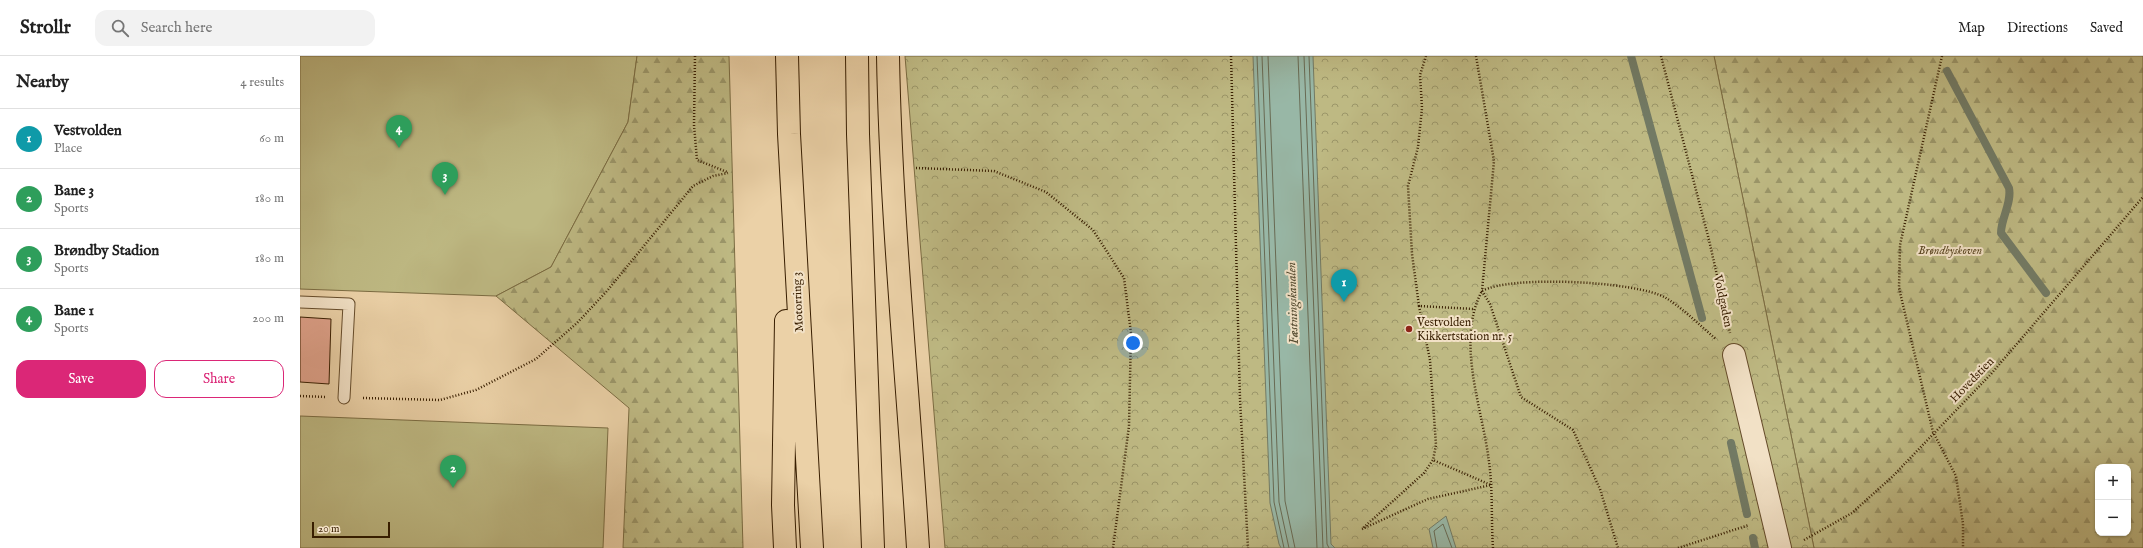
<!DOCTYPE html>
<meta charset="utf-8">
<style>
body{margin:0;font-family:"IM FELL English",serif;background:#f2f2f2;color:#222}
.controls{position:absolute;right:12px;bottom:12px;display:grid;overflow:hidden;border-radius:8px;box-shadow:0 1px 3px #0004}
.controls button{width:36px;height:36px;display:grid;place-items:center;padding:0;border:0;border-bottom:1px solid #e0e0e0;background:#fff;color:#222;font:20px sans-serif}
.scale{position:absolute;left:12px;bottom:10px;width:78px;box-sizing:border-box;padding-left:4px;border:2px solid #381e00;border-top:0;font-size:11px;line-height:14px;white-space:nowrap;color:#381e00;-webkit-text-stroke:3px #f2e1c6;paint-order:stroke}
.you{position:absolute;left:833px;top:287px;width:14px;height:14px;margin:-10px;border:3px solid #fff;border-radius:50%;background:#1a73e8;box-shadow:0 0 0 6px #1a73e833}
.badge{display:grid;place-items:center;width:26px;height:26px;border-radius:50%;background:#db2777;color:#fff;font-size:13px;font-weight:700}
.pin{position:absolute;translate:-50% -33px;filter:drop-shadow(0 1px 2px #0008)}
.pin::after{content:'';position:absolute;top:21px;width:14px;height:12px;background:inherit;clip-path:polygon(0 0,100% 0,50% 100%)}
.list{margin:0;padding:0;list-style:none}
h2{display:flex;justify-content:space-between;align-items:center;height:52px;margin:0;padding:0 16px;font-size:17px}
h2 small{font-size:13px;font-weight:400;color:#767676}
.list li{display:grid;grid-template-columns:26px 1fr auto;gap:12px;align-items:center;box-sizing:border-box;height:60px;padding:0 16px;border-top:1px solid #e0e0e0}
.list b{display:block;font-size:15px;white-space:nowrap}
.list p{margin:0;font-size:13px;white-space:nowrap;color:#767676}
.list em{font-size:13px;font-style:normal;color:#767676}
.actions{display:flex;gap:8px;padding:12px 16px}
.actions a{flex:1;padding:9px 0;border:1px solid #db2777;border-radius:12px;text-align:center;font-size:14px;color:#db2777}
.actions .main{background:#db2777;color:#fff}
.icon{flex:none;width:22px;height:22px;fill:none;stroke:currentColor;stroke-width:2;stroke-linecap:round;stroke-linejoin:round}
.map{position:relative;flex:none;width:1843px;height:492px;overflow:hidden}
header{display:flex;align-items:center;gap:24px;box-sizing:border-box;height:56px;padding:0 20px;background:#fff;border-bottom:1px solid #e0e0e0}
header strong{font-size:19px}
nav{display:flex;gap:22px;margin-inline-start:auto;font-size:14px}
.search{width:280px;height:36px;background:#f2f2f2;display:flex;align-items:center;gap:10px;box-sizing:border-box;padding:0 14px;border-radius:12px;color:#767676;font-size:15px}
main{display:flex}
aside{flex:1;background:#fff}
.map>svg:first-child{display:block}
.green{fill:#beb983;stroke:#7b6c42}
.forest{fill:url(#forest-firs);stroke:#7b6c42;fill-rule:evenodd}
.park{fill:url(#park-crowns);stroke:#7b6c42}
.water{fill:#98b7a6;stroke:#727a64}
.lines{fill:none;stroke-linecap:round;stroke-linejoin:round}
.shore{stroke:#686a53;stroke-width:1}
.stream{stroke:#727a64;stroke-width:8}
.building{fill:#e0a28b;stroke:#381e00}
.lane-casing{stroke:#654b2a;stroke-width:13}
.street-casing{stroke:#654b2a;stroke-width:24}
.highway-casing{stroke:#381e00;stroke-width:24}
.path{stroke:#381e00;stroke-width:2.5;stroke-dasharray:1 2;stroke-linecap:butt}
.lane{stroke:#f2e1c6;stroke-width:11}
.street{stroke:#f2e1c6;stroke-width:22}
.highway{stroke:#ebd1a7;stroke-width:22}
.poi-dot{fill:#8f2418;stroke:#f2e1c6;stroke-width:1.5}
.labels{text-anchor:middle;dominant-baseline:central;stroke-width:4;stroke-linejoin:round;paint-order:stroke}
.park-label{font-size:12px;font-style:italic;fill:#5a4521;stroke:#f2e1c6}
.street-label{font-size:12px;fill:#381e00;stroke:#f2e1c6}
.poi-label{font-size:12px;fill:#381e00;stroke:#f2e1c6;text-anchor:start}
.water-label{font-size:13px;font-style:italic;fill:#554c32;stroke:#f2e1c6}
</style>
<header>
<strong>Strollr</strong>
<div class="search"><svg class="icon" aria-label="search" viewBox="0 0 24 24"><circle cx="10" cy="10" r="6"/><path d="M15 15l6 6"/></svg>Search here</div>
<nav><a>Map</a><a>Directions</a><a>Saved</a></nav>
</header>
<main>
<aside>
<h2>Nearby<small>4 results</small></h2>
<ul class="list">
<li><span class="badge" style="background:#0f9aa8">1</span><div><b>Vestvolden</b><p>Place</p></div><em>60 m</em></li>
<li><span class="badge" style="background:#2e9e5b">2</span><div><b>Bane 3</b><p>Sports</p></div><em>180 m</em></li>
<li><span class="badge" style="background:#2e9e5b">3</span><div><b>Brøndby Stadion</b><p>Sports</p></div><em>180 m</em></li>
<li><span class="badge" style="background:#2e9e5b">4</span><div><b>Bane 1</b><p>Sports</p></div><em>200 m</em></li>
</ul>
<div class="actions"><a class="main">Save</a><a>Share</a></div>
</aside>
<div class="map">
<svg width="1843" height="492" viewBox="0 0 1843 492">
<defs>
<pattern id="forest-firs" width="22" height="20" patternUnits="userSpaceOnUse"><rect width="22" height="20" fill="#beb983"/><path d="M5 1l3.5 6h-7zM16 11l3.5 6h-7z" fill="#9b9669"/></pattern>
<pattern id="park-crowns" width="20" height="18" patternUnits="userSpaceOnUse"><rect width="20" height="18" fill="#beb983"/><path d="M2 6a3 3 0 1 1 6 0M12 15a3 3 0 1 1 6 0" fill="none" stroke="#9b9669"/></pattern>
</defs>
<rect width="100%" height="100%" fill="#ebd1a7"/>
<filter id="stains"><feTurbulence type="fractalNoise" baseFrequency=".005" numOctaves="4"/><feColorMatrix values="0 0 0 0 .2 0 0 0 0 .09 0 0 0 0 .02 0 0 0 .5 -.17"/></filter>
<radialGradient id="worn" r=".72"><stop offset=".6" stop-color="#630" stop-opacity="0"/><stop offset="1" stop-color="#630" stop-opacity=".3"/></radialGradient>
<path class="green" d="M0,0H337L328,66L251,211L196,240L0,233Z
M0,360L308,372L303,492H0Z"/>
<path class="forest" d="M337,0H429L443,492H323L329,352L196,240L251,211L328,66Z
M1414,0H1843V492H1514ZM1798,411H1828V477H1798Z"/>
<path class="park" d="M605,0H1414L1514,492H645Z"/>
<path class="water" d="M953,0H1013L1031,488L1035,492H981L979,488L970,447Z
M1146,460L1156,492H1133L1129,473Z"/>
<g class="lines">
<path class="shore" d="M957,0L974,446L984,492
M962,0L979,446L989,492
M968,0L985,445L995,492
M998,0L1017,492
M1004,0L1023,492
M1009,0L1027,488L1029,492
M1137,492L1134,475L1143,468L1152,492"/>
<path class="stream" d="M1331,0L1402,262
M1647,15L1709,132C1712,147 1701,162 1701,177L1746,237
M1431,387L1447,458
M1453,482L1455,492"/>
</g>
<path class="building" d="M0,261L31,263L29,328L0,326Z"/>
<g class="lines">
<defs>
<path id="lane" d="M0,246L49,248L44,342"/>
<path id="street" d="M1434,299L1480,492"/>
<path id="highway" d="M487,0L489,78L512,492
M557,0L558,78L573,492
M588,0C591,165 608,328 618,492
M485,492L483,449L486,265"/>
</defs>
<use href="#lane" class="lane-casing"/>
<use href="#street" class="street-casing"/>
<use href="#highway" class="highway-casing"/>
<path class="path" d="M395,0L394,69L397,104L427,116
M931,0L940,343L948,492
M1126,0L1120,19L1122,52L1118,91L1108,130L1112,198L1119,250L1174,253
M1176,0L1194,105L1182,235L1190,248L1221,341L1273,374L1300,433L1318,492
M1361,0L1409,184L1430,277
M1642,0L1600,189L1599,232L1633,376L1656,420L1663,468V492
M616,112L694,115L746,136L793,174L824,222L831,277L829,370L813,492
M1119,250L1130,304L1136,389L1133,404L1124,417L1062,473L1128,443L1191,429L1133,404
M0,340L26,341
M63,342L140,344L176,334L236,303L277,267L307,235L393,130L413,120L428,117
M1504,484L1552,457L1592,421L1691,318L1843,141
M1193,492C1191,463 1193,435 1189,406C1183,354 1155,285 1182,235C1211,219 1337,225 1366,242C1384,253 1400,270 1416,283
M1378,492L1449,469"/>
<use href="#lane" class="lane"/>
<use href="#street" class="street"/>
<use href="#highway" class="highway"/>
</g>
<circle class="poi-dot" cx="1109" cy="273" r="4"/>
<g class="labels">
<g class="park-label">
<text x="1650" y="194">Brøndbyskoven</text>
</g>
<g class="street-label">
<text transform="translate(1423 245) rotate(78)">Voldgaden</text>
<text transform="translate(498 246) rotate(-93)">Motorring 3</text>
<text transform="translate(1672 324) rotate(-46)">Hovedstien</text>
</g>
<g class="poi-label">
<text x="1117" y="266">Vestvolden<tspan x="1117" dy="14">Kikkertstation nr. 5</tspan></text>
</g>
<g class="water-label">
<text transform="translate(993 247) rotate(-92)">Fæstningskanalen</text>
</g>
</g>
<rect width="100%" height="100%" filter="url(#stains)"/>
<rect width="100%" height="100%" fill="url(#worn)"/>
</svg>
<div class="controls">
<button>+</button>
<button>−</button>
</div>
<div class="scale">20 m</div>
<div class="you"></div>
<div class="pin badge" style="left:1044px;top:246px;background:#0f9aa8">1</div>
<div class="pin badge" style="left:153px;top:432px;background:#2e9e5b">2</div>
<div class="pin badge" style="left:145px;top:139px;background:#2e9e5b">3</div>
<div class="pin badge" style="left:99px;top:92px;background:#2e9e5b">4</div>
</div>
</main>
